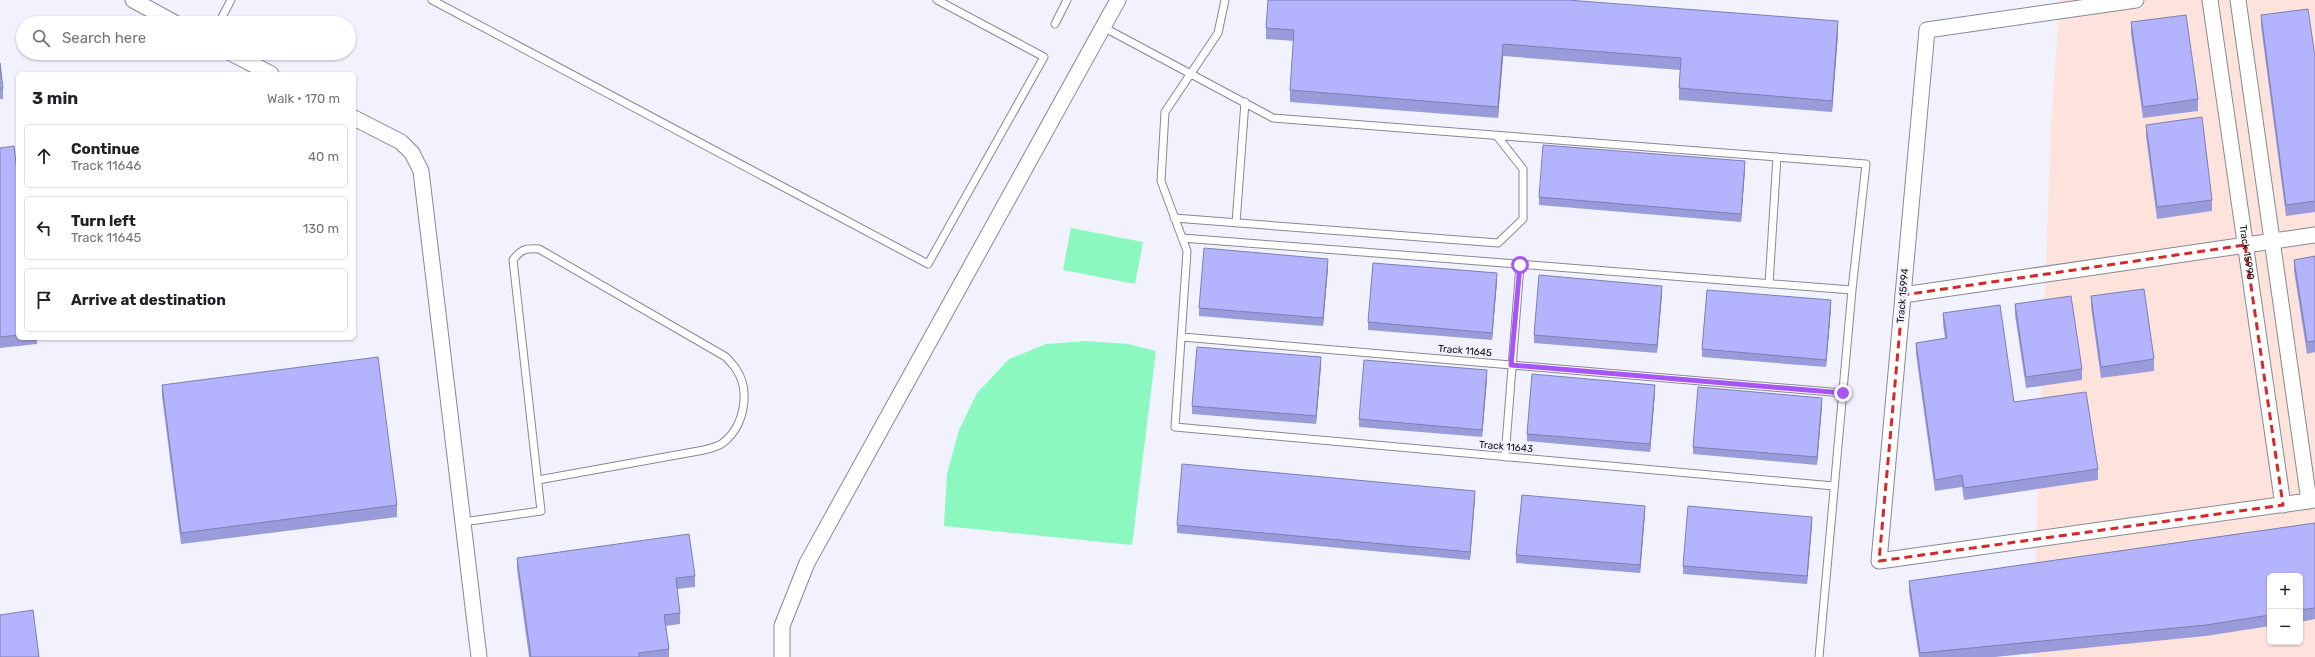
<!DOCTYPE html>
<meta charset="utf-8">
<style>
body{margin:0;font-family:Rubik,sans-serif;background:#f2f2f2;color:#202124}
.controls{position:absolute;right:12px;bottom:12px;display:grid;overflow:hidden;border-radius:6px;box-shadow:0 1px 3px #0004}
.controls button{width:36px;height:36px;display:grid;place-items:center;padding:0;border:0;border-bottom:1px solid #e0e0e0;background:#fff;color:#202124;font:20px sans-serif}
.stop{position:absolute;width:12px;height:12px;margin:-9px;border:3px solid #a855f7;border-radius:50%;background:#fff}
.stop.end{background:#a855f7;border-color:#fff;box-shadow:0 1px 4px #0008}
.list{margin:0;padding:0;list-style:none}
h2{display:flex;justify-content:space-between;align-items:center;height:52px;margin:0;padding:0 16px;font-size:17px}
h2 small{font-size:13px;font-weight:400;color:#757577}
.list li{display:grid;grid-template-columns:26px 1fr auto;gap:12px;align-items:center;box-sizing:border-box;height:64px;margin:0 8px 8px;padding:0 8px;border:1px solid #e0e0e0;border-radius:6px}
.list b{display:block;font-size:15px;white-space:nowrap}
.list p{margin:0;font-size:13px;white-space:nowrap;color:#757577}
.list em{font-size:13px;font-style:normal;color:#757577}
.icon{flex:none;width:22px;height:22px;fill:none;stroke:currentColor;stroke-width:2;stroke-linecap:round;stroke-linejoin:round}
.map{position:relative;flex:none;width:2315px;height:657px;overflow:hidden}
.search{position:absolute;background:#fff;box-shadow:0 1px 3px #0004;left:16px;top:16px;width:340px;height:44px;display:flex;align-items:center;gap:10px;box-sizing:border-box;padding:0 14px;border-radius:22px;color:#757577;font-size:15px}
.panel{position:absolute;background:#fff;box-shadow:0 1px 3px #0004;left:16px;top:72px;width:340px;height:268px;border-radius:6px}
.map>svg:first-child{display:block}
.industrial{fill:#fde3dc;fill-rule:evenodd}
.green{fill:#8bf8c0}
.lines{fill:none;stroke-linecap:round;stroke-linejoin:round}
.lane-casing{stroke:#878893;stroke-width:9}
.street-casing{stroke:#878893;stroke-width:17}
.lane{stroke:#fff;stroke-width:7}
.street{stroke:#fff;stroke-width:15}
.wall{fill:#9a9bda}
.shaded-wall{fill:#7d7eb1}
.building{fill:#b3b4fd;stroke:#7d7eb1}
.route{stroke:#a855f7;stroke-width:5}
.marked{fill:none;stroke:#d62828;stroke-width:3;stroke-dasharray:8 5;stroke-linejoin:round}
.labels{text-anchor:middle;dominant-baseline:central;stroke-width:4;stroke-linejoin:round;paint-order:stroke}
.street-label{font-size:10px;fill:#111115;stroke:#f2f2ff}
</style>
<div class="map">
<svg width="2315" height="657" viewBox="0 0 2315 657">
<rect width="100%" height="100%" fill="#f2f2ff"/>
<path class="industrial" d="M2060,0H2315V657H2032L2051,122ZM2270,576H2300V642H2270Z"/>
<path class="green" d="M1071,228L1143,242L1135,284L1063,270Z
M1086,341L1128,344L1156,351L1132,545L944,526L947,474L959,430L977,393L1009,359L1046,344Z"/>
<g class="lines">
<defs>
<path id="lane" d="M432,0L928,264L1044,57L937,0
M1225,0L1218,33L1165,112L1161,181L1187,251L1175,427L1834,486
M219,23L231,0
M1055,24L1067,0
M1103,27L1273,118L1866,164L1852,290L1819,657
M1174,218L1498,243L1523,219V169L1497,136
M1236,223L1245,102
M1182,238L1852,290
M1769,284L1777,157
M1182,337L1843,393
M1505,457L1520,265
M463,522L541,511L513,260C521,249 526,248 539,249L726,357C729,361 734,365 736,369C751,391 744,426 724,442C719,447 710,448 704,450L538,480"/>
<g id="street">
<path d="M133,0L175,23"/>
<path d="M2136,0L1927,30L1879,561L2315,500"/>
<path id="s1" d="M2210,0L2283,505"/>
<path d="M2238,0L2309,501"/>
<path d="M231,53L271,74"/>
<path d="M354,118L401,142L412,153L421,171L479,657"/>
<path d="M1903,295L2315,235"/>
<path d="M782,657V626L807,563L1118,0"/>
</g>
</defs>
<use href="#lane" class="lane-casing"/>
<use href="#street" class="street-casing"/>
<use href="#lane" class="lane"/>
<use href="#street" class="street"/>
</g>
<path class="wall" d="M2261,15L2315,57V212L2286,216L2261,26Z
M2131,22L2198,99V111L2143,118L2131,34Z
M1266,28L1838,33L1832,112L1679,100V88L1680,70L1503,56L1498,118L1290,102V90L1294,41L1266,39Z
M0,63L3,88V99H0Z
M2146,125L2212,200V211L2157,219L2146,136Z
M0,148L18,180V338H37V344L0,348Z
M1745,169L1741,222L1539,205V197Z
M2315,256V352L2307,354L2294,271V260Z
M1328,267L1323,326L1199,316V308Z
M1497,281L1492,340L1368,330V322Z
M1662,293L1657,353L1534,343V335Z
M2091,296L2154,359V371L2101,378L2091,307Z
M2015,304L2082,369V380L2026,388L2015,315Z
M1831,308L1826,367L1702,357V349Z
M1943,313L2014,402L2098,469V480L1964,500L1962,487L1935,491L1916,354V343L1945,338L1943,324Z
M1321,365L1316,424L1192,414V406Z
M1487,378L1482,437L1359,427V419Z
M162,385L397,505V517L181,544L162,396Z
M1655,392L1650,452L1527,441V434Z
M1822,405L1817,465L1693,454V447Z
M1475,498L1470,560L1177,533V525Z
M1645,513L1640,573L1516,563V555Z
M2315,523V619L2300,622V576H2270V626L2206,636L1995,657H1919L1909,592V581Z
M1812,524L1807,584L1683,574V566Z
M517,558L695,576V587L677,589L680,613V624L666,626L669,649V657H529L517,569Z"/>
<path class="shaded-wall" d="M1838,21V33L1832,112V101Z
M1503,44V56L1498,118V107Z
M1745,161V169L1741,222V214Z
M1328,259V267L1323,326V318Z
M1497,273V281L1492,340V333Z
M1662,286V293L1657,353V345Z
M1831,300V308L1826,367V360Z
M1321,357V365L1316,424V416Z
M1487,370V378L1482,437V430Z
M1655,385V392L1650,452V444Z
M1822,398V405L1817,465V457Z
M1475,491V498L1470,560V552Z
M1645,506V513L1640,573V565Z
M1812,517V524L1807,584V576Z"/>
<path class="building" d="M1268,0H1568L1838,21L1832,101L1679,88L1681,58L1503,44L1498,107L1290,90L1294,30L1266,28Z
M2308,9L2315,57V201L2286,205L2261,15Z
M2186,15L2198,99L2143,107L2131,22Z
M0,63L3,88H0Z
M2202,117L2212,200L2157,207L2146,125Z
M1543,145L1745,161L1741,214L1539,197Z
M14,146L18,180V335L0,337V148Z
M1204,248L1328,259L1323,318L1199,308Z
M2315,256V341L2307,342L2294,260Z
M1373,263L1497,273L1492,333L1368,322Z
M1539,275L1662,286L1657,345L1534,335Z
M2144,289L2154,359L2101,367L2091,296Z
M1707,290L1831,300L1826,360L1702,349Z
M2071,296L2082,369L2026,377L2015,304Z
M2000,305L2014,402L2086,392L2098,469L1964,488L1962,475L1935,480L1916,343L1947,338L1943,313Z
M1197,347L1321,357L1316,416L1192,406Z
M378,357L397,505L181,533L162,385Z
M1364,360L1487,370L1482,430L1359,419Z
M1532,374L1655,385L1650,444L1527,434Z
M1698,387L1822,398L1817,457L1693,447Z
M1182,464L1475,491L1470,552L1177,525Z
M1522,495L1645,506L1640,565L1516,555Z
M1688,506L1812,517L1807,576L1683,566Z
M2315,523V608L2300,610V576H2270V615L2206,625L1920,653L1909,581Z
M689,534L695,576L676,578L680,613L664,615L669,649L639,653V657H531L517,558Z
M33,610L39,657H0V615Z"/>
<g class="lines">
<path class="route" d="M1520,265L1511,365L1843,393"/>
</g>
<path class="marked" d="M2245,245L2283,505L1879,561L1903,295Z"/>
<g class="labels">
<g class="street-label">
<text stroke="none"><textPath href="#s1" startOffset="255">Track 15990</textPath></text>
<text transform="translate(1903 296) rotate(-85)">Track 15994</text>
<text transform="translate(1465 351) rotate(5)">Track 11645</text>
<text transform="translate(1506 447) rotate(5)">Track 11643</text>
</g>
</g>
</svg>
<div class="controls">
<button>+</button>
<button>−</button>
</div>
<div class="stop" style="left:1520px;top:265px"></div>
<div class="stop end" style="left:1843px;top:393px"></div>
<div class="search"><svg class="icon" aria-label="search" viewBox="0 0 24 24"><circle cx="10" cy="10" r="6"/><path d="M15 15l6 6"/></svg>Search here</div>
<section class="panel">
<h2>3 min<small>Walk · 170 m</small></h2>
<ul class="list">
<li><svg class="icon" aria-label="ahead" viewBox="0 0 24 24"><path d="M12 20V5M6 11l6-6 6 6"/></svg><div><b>Continue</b><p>Track 11646</p></div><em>40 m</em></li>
<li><svg class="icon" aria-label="left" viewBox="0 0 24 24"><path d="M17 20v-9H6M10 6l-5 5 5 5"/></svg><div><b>Turn left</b><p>Track 11645</p></div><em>130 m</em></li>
<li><svg class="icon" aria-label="arrive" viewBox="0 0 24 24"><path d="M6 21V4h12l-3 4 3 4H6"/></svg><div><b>Arrive at destination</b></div></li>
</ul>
</section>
</div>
